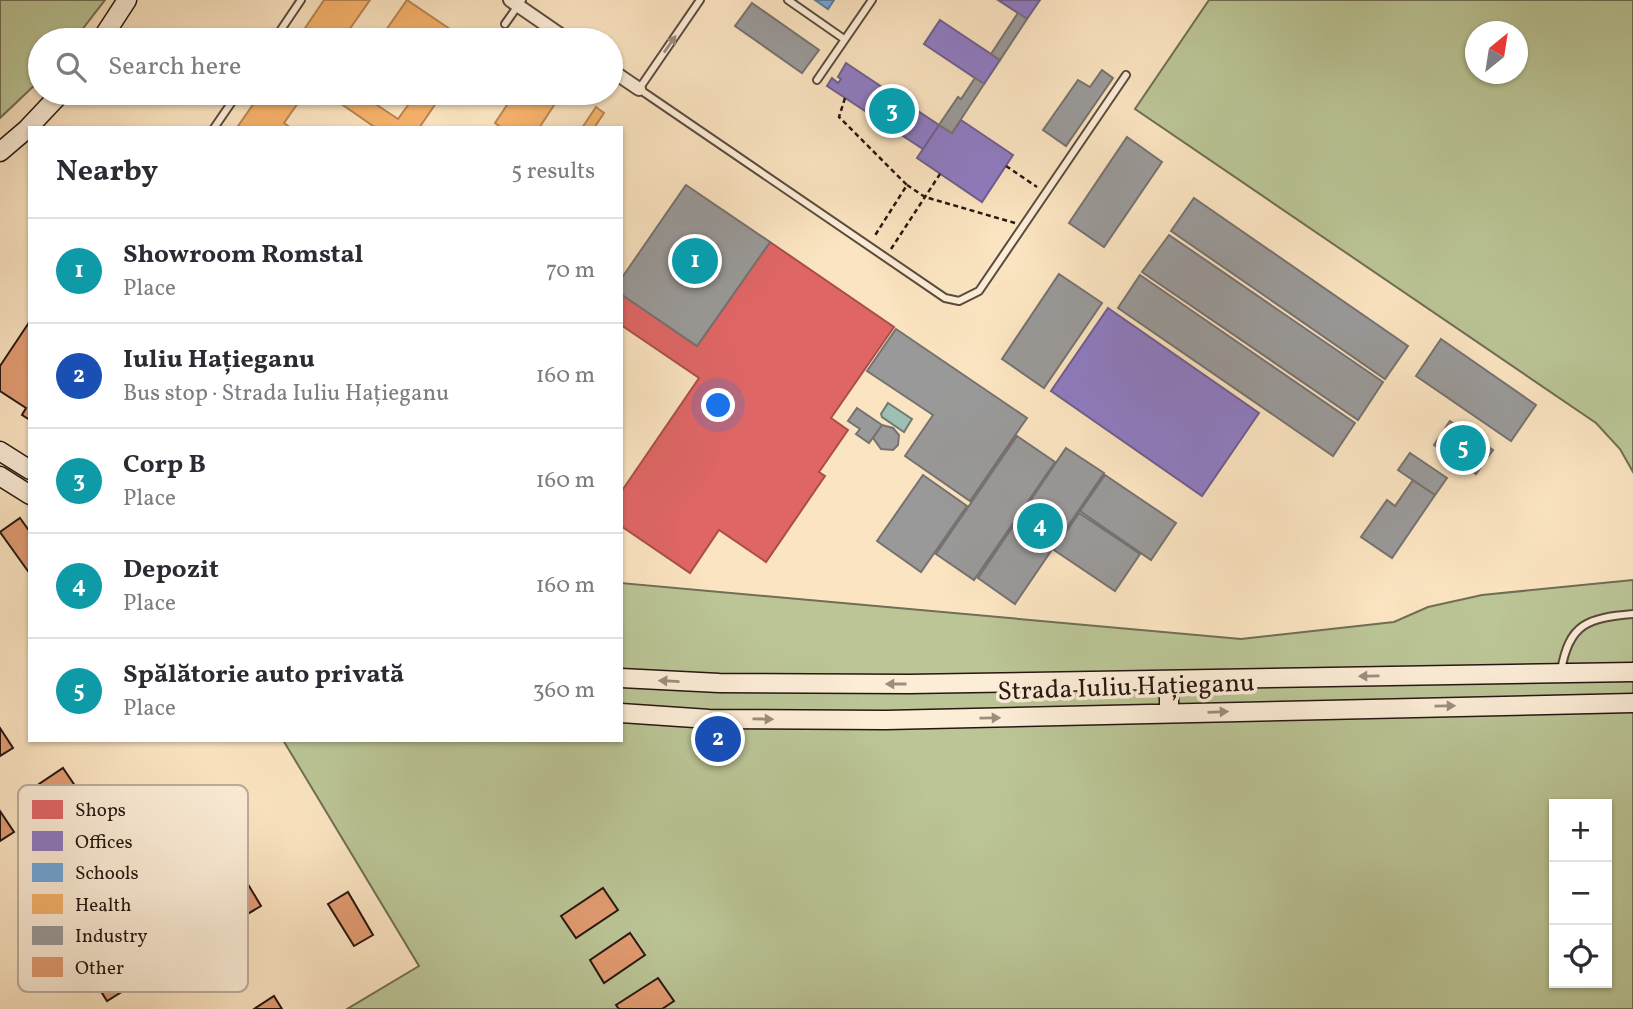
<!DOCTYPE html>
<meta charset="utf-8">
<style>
body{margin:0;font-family:Vollkorn,serif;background:#f7f7f7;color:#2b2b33}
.controls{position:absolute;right:21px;bottom:21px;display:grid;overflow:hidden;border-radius:0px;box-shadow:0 2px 5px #0004}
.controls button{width:63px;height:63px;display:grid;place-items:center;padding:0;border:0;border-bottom:2px solid #e1e1e2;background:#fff;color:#2b2b33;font:35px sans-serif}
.compass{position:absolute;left:1465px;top:21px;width:63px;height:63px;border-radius:50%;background:#fff;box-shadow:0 2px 5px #0004;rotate:30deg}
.you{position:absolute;left:719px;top:406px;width:24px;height:24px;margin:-18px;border:5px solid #fff;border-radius:50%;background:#1a73e8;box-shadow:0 0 0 10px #1a73e833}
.badge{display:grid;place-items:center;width:46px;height:46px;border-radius:50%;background:#db2777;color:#fff;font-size:23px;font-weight:700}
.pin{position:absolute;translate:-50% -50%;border:4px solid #fff;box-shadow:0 2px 7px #0006}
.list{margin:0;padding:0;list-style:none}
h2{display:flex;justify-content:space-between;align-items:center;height:91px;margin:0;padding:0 28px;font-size:30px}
h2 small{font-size:23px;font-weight:400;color:#7c7c81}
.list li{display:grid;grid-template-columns:46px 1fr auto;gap:21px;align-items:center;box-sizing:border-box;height:105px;padding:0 28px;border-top:2px solid #e1e1e2}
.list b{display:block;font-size:26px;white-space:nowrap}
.list p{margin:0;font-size:23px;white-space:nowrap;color:#7c7c81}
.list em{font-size:23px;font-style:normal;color:#7c7c81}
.icon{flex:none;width:38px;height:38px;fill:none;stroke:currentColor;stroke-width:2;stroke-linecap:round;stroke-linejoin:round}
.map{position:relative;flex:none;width:1633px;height:1009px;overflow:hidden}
.search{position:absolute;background:#fff;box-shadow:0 2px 5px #0004;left:28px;top:28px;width:595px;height:77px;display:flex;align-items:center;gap:18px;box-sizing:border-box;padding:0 24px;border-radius:38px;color:#7c7c81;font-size:26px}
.panel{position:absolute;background:#fff;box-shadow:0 2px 5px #0004;left:28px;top:126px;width:595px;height:616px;border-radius:0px}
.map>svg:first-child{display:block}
.green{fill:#bbc596;stroke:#706e54;stroke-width:2;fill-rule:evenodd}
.water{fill:#9fbfb3;stroke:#6f7c72;stroke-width:2}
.shops{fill:#e06666;stroke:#a84e4c;stroke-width:2}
.offices{fill:#8e7cc3;stroke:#6f5e8e;stroke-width:2}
.schools{fill:#6fa8dc;stroke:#597c9f;stroke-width:2}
.health{fill:#f6b26b;stroke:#b88450;stroke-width:2}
.industry{fill:#999;stroke:#767270;stroke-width:2}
.building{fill:#e29b71;stroke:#261711;stroke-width:2}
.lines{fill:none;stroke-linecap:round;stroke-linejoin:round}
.lane-casing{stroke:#5b4a3d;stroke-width:10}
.street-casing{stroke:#5b4a3d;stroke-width:16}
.secondary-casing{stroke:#261711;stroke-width:21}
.path{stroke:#261711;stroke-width:2.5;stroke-dasharray:5 3.5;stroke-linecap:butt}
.lane{stroke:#fcedd7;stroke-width:6}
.street{stroke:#fcedd7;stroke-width:12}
.secondary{stroke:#fcedd7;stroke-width:18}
.oneway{fill:#9c8d7e}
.labels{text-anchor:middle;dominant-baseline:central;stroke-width:7;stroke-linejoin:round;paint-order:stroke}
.street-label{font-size:26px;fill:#261711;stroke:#fcedd7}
.key{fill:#fcedd7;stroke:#bcad9c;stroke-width:2}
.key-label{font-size:19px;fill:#261711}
</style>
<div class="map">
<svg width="1633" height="1009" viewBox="0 0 1633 1009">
<rect width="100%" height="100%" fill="#fbe4c1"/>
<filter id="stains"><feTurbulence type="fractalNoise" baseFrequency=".00286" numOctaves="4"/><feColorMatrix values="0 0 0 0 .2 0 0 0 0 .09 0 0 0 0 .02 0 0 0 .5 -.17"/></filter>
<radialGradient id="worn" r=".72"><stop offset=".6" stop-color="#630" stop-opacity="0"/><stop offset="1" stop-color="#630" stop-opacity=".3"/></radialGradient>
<path class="green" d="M0,0H105L74,40H40V80L0,118Z
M1209,0H1633V472L1620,449L1596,423L1135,109ZM1476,32H1518V74H1476Z
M1633,580V1009H347L419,966L283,740H621V583L1241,639L1394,622L1428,607L1482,595ZM1554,804H1607V983H1554Z"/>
<path class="water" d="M888,403L912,419L904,432L882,417L881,414Z"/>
<path class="shops" d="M770,242L894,327L831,418L848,430L819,472L825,476L766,562L719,530L690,573L621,526V492L699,378L621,325V294L697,346Z"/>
<path class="offices" d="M998,0H1040L1027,19Z
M940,20L1000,60L984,84L924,44Z
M846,63L939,125L923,149L827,86L832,78L838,83L841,79L838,77Z
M961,120L1013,155L982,202L917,158L939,125L952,133Z
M1108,308L1259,413L1202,496L1051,391Z"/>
<path class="schools" d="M815,0H834L828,9Z"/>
<path class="health" d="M324,0H370L342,40H297Z
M407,0L466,40H425L415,34L410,40H379Z
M261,93H305L284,123L291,128H242L238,126Z
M343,93H377L371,101L398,119L408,105L390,93H443L419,128H376L337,101Z
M515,93H562L539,128H502L495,123Z
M596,107L604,113L594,128H582Z"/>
<path class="industry" d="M752,3L819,50L802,73L735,26Z
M1018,13L1027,19L1000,60L991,54Z
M1102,70L1113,78L1066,146L1043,130L1078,80L1090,87Z
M975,78L984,84L952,133L939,125L958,97L961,99Z
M1127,137L1162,162L1104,247L1069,223Z
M686,185L770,242L697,346L621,294V279Z
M1194,198L1408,346L1385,379L1171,231Z
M1169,235L1383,382L1358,420L1142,272Z
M1059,274L1102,303L1044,388L1002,359Z
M1140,275L1355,423L1333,456L1118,308Z
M896,329L1027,418L970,501L905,456L933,415L867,371Z
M1441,339L1536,405L1511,441L1416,376Z
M857,408L882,425L869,443L856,434L860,429L848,421Z
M1450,421L1493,450L1476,474L1434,445Z
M882,425L893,428L899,435L898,445L893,450L881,449L873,438Z
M1017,436L1055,462L974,580L936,554Z
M1066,448L1104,473L1015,604L978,578Z
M1410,453L1447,478L1435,495L1398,470Z
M923,475L967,506L921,572L877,541Z
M1105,475L1176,523L1151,560L1080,511Z
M1413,480L1435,495L1392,558L1361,537L1387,500L1395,506Z
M1079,513L1140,554L1115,591L1054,550Z"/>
<path class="building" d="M30,321V420L22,415L26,408L0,391V366Z
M20,518L30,532V574L0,532Z
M0,728L13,748L0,756Z
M63,768L84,799L60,815L39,784Z
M191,789L261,906L197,944L127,827Z
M0,811L14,832L0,841Z
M98,845L171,961L107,1001L34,884Z
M603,888L618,910L576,938L561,916Z
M348,892L373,935L354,946L328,904Z
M630,933L645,955L604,983L590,960Z
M658,978L674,1001L662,1009H619L616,1005Z
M274,996L282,1009H254Z"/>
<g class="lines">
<defs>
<path id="lane" d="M700,0L639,89L945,298L959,301L979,291L1126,75
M788,0L844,39
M505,24L522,0
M274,40L301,0
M817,80L872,0
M214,128L238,93
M1561,671C1569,623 1588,618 1633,614"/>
<path id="street" d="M510,0L568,40
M611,70L639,89"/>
<path id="secondary" d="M101,40L127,0
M0,152L27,129L61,93
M0,451L30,470
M0,476L30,495
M621,678L719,683L909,684L1633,672
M1169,680V713
M621,713L709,719L886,720L1633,703"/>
</defs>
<use href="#lane" class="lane-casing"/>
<use href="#street" class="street-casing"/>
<use href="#secondary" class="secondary-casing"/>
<path class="path" d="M845,98L839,117L907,185L874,237
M1006,166L1037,187
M907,185L925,197L1015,223
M891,249L940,174"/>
<use href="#lane" class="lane"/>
<use href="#street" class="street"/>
<use href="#secondary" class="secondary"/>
</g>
<defs><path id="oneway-solid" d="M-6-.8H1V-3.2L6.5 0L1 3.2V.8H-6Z" transform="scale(1.75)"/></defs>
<g class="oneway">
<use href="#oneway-solid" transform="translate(670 44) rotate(-55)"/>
<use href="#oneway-solid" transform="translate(1369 676) rotate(179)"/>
<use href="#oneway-solid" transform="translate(669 681) rotate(-177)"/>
<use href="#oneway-solid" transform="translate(896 684) rotate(180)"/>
<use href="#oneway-solid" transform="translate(1445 706) rotate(-1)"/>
<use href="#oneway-solid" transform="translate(1218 712) rotate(-2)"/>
<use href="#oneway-solid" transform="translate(990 718) rotate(-1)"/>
<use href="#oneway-solid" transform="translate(763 719) rotate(1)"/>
</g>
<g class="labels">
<g class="street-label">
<text transform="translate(1126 688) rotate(-2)">Strada Iuliu Hațieganu</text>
</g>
</g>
<rect x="18" y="785" width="230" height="207" rx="10" class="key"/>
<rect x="32" y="800" width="31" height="19" fill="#e06666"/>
<rect x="32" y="831" width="31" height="20" fill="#8e7cc3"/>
<rect x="32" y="863" width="31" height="19" fill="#6fa8dc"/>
<rect x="32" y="894" width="31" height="20" fill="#f6b26b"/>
<rect x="32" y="926" width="31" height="19" fill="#999"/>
<rect x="32" y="957" width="31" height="20" fill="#e29b71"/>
<g class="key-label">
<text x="75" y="816">Shops</text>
<text x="75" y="848">Offices</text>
<text x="75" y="879">Schools</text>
<text x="75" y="911">Health</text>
<text x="75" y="942">Industry</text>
<text x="75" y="974">Other</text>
</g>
<rect width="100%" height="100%" filter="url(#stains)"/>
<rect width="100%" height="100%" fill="url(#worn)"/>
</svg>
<div class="controls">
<button>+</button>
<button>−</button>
<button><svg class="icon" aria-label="locate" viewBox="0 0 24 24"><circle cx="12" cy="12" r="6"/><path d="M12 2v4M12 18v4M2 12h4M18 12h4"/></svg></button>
</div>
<svg class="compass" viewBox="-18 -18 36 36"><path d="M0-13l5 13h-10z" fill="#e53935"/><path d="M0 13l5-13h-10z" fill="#7c7c81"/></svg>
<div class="you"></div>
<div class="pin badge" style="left:695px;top:261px;background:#0f9aa8">1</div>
<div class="pin badge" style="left:718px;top:739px;background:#1a4fb4">2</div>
<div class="pin badge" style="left:892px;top:111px;background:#0f9aa8">3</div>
<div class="pin badge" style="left:1040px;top:526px;background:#0f9aa8">4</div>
<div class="pin badge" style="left:1463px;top:448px;background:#0f9aa8">5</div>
<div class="search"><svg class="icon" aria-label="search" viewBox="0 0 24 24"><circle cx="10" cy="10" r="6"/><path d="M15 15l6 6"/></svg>Search here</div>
<section class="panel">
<h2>Nearby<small>5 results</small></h2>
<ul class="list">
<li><span class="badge" style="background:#0f9aa8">1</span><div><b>Showroom Romstal</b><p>Place</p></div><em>70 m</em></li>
<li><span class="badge" style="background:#1a4fb4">2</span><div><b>Iuliu Hațieganu</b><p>Bus stop · Strada Iuliu Hațieganu</p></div><em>160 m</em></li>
<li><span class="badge" style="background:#0f9aa8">3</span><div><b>Corp B</b><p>Place</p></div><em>160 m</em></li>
<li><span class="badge" style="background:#0f9aa8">4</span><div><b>Depozit</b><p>Place</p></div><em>160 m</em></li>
<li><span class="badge" style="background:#0f9aa8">5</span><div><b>Spălătorie auto privată</b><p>Place</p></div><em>360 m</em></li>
</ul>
</section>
</div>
